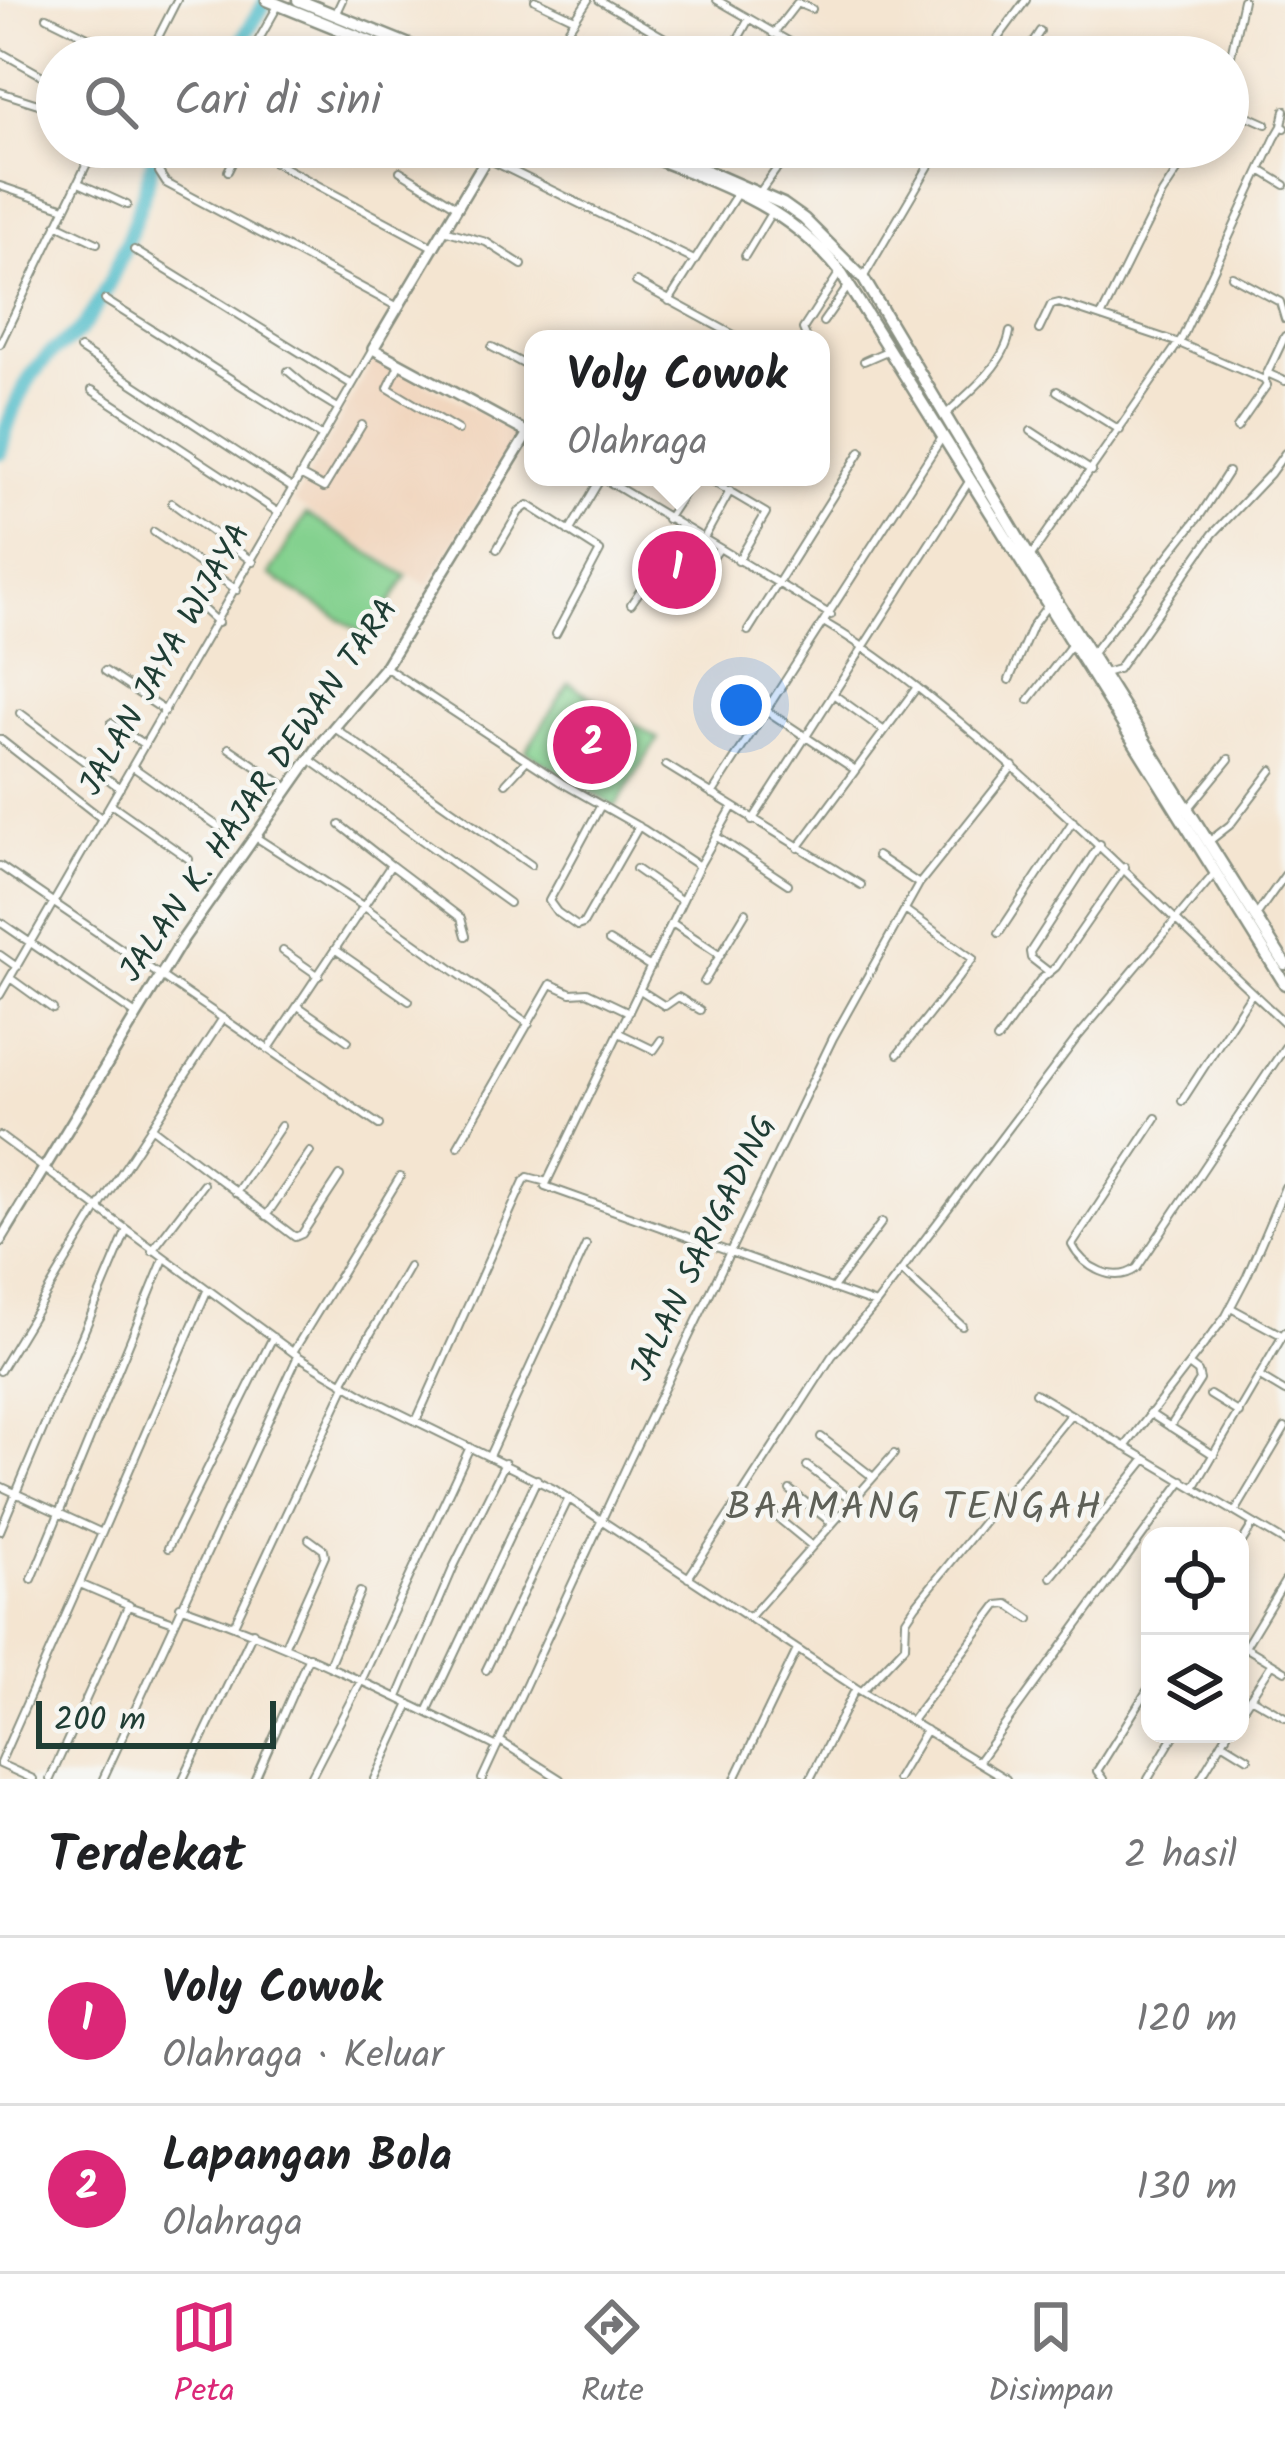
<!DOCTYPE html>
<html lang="id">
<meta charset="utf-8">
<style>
body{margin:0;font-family:Kalam,sans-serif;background:#f2f2f2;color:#202124}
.controls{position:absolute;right:36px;bottom:36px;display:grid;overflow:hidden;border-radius:24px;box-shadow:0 6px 18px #0003}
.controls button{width:108px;height:108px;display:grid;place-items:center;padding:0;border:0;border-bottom:3px solid #e0e0e0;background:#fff;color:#202124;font:60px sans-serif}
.scale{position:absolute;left:36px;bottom:30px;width:240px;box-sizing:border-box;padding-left:12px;border:6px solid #1f3d34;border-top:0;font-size:33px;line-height:42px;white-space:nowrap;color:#1f3d34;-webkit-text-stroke:9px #f6f6f2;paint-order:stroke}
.you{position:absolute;left:741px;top:705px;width:42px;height:42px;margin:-30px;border:9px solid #fff;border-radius:50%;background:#1a73e8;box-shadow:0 0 0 18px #1a73e833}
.badge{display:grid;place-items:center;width:78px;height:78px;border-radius:50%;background:#db2777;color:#fff;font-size:39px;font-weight:700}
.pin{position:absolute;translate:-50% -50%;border:6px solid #fff;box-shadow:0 3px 12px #0006}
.popup{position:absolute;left:524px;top:330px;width:306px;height:156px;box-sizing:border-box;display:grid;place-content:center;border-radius:24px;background:#fff;filter:drop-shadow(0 3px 9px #0005);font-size:39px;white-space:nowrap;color:#757577}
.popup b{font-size:45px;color:#202124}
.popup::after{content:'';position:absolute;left:50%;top:100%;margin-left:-24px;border:24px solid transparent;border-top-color:#fff}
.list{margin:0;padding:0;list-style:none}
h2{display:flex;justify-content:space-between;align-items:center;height:156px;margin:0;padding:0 48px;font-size:51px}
h2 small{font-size:39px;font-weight:400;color:#757577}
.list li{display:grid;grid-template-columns:78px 1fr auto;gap:36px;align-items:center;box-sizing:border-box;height:168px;padding:0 48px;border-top:3px solid #e0e0e0}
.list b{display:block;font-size:45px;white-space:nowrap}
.list p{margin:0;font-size:39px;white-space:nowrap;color:#757577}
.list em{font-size:39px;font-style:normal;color:#757577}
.icon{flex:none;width:66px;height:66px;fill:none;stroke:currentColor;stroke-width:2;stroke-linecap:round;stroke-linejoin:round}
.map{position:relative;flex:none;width:1285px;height:1779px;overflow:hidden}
.search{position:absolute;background:#fff;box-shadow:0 6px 18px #0003;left:36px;right:36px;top:36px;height:132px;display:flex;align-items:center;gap:30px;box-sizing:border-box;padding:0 42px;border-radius:66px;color:#757577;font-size:45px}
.sheet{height:492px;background:#fff}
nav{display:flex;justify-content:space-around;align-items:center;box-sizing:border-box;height:168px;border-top:3px solid #e0e0e0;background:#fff;font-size:33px;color:#757577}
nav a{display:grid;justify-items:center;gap:6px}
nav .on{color:#db2777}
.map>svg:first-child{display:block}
.built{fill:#f1d5bd}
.green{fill:#84d18f;stroke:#528762;stroke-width:3}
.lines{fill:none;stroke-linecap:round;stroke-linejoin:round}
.river{stroke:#50bcc9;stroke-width:15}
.street-casing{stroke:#8a9182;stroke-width:10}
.secondary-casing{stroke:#8a9182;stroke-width:14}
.primary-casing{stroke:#8a9182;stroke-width:15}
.street{stroke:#fff;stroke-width:6}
.secondary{stroke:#fff;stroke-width:9}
.primary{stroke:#fff;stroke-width:10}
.labels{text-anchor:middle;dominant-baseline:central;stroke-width:9;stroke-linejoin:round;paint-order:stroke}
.street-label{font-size:33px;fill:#1f3d34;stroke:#f6f6f2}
.quarter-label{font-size:39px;letter-spacing:3px;fill:#5e6057;stroke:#f6f6f2}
</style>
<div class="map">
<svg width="1285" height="1779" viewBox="0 0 1285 1779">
<rect width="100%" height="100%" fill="#f6f6f2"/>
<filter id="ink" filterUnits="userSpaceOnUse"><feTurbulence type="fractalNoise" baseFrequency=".00833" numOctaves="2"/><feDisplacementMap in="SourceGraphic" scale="24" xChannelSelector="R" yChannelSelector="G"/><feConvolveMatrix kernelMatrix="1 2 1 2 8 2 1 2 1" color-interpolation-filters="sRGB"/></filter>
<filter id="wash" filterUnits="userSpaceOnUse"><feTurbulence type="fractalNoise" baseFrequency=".004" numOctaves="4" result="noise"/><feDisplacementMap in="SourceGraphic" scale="48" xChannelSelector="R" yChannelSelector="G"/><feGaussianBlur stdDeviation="2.7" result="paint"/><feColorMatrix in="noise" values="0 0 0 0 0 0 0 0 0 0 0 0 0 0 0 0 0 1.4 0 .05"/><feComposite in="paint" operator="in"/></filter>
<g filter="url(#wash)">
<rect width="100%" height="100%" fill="#f4e5d1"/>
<path class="built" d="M376,356L518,435L428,586L294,502Z"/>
<path class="green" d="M306,514L407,576L369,637L269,575Z
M569,683L658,739L615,807L526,751Z"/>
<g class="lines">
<path class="river" d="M232,57L267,0
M0,453C9,415 22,381 51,353C60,345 72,339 80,330C115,287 144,200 156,147"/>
</g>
</g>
<g filter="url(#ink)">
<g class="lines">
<defs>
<path id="street" d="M535,0L575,19
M599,0L698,57
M717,0L816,57
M335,15L342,0
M47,17L128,57
M773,34L797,3L812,9
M739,37L749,19
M0,52L57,84
M148,57L177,0
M249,57L279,4
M550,57L588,0
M984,57L1026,0
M1023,57L1040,31
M1062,57L1068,47
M1228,69L1243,0
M0,92L57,110
M1228,107L1266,124
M1282,126L1285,110
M122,147L159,163
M164,147L159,172L166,183L398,307
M246,147L433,247
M975,147L1034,154L1043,147
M488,159L694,260
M228,171L240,147
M400,171L458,207
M1262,171L1285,185
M81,184L127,205
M0,186L65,208
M760,192L788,153
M57,224L97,243
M444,230L486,242L522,265
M134,250L351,384
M745,256L771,213
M1232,276L1280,302L1285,319
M863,278L940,147
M636,282L741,339
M105,300L320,435
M669,301L738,192
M1102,315L1162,194L1193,147
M823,322L847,288
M1039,330L1051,305L1059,303L1179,343L1264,380L1267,385L1237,428
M806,336L803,329L840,272
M0,344L95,147
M492,347L533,369
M80,349L292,488
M864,361L887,351
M400,363L388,388L458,430
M288,371L315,394L338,408
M1267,373L1285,381
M1264,380L1285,336
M92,390L279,513
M1057,391L1120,430
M947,413C970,392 1005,364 1010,332
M533,426L528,433L533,436
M1031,431L1092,471
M300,475L324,488L362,425
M601,477L831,615
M705,477L766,513L738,561
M172,503L253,562
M667,519L695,477
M154,532L237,590
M569,532L601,478
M703,540L730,491
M497,549L519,512L528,505L600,551L556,634
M1030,557L1182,338L1275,138L1282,126L1285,128
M653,572L680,527
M194,601L218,623
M631,604L653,572L678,589L692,588L719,549
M825,623C877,653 921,690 966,727C1078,820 1178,925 1285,1023
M748,631L861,451
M1090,656L1201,514L1228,472
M385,667L562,783L643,829L699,866
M105,671L165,711
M1104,673L1118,669L1213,534L1270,474L1285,453
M1009,680L1032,626L1048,605
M833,694L883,730
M1029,700L1072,644
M767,711L854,769
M20,713L120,788
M111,723L145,745
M333,727L531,865
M0,739L101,818
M229,748L288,788
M309,759L509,903
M666,765L861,885
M133,767L219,827
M506,783L527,760
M712,794L943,436
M111,804L189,859
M601,805L549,901L557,912L577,926L583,924L639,826
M732,808L699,866L545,1186L876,1304L1076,1039L1215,873
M1188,809L1229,759
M752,821L970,480
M340,825L391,865
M254,836L366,908L529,1024
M717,837L788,884
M1207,843L1230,825L1272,770
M798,848L917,687
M877,856L919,884
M0,866L379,1125
M636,869L682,901
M1255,917L1285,875
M0,922L136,1015
M672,923L719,954
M999,933L1073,821
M609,941L651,967
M336,950L409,1001
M283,951L319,976
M0,955L17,967
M1049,972L1031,958L1030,952L1100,844
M10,978L53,1009
M704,982L746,912
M640,990L665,1006L678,997L700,1010
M0,995L373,349
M298,1006L348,1041
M619,1033L654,1050L661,1040
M997,1040L1040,980L1056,967L1125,867
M270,1047L391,865L461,918L466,936
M898,1054L973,959L905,910
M1182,1101L1252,993
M1156,1118L1072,1245C1083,1267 1114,1285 1137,1268L1285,1047
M151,1127L295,1237L302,1234L340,1176
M0,1136L298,1356L367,1397L554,1489L856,1688L1006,1779
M458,1146L551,984L571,993L587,992L629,1012
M236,1193L281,1126
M266,1216L310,1152
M152,1251L203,1184
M903,1272L962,1326
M832,1289L882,1222
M1231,1308L1283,1336
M293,1352L400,1177
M0,1371L97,1210L223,1018
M1260,1377L1285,1392
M342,1383L409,1267
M1035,1393L1285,1542
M1210,1395L1239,1413
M1149,1413L1214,1455
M416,1421L524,1181L528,1177L547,1182
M1170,1427L1200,1380L1198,1372L1190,1366
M821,1437L873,1477
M1125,1447L1226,1316L1247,1276L1285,1187
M490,1454L586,1245
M807,1466L852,1500
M0,1486L102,1533L207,1291
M1195,1486L1285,1332
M790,1490L832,1523
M1235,1512L1285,1428
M773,1514L812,1546
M0,1531L126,1232
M1240,1545L1253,1524
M168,1548L273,1337
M1051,1577L1146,1459
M688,1578L832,1356L876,1304
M32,1579L163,1261
M80,1584L129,1605
M180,1606C290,1645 393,1695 497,1747
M749,1618L894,1454
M234,1625L346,1385
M1240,1644L1285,1671
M285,1645L325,1556L324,1550L309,1539
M1245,1647L1285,1581
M329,1665L360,1592
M486,1670L569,1498
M863,1690L905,1646L906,1620L916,1605L1070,1415
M398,1697L454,1566L505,1463
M1250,1697L1285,1717
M427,1712L537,1479
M1240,1713L1272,1664
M911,1721L998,1605L1008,1604L1030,1619
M500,1741L560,1779
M1222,1742L1248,1758
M978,1762L1183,1480
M0,1763L102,1533
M0,1764L33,1779
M50,1779L128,1606L171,1621
M103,1779L298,1356
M183,1779L253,1632
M255,1779L309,1656
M310,1779L362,1679L470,1447
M375,1779L410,1704
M482,1779L629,1461L833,1038L919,884L1013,766
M735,1779L797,1650
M810,1779L856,1688
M897,1779L926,1730
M1103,1779L1097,1771L1150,1686
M1148,1779L1175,1734
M1200,1779L1227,1734"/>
<path id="secondary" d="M0,1241L183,939L320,744L385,667L528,433L373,349L493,147"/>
<path id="primary" d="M267,0L408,57
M298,0L439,57
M626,147C707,180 782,200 839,270L1285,984
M652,147L783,204L804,219L863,278L1041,576L1285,964"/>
</defs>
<use href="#street" class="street-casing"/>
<use href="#secondary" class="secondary-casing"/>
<use href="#primary" class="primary-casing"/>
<use href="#street" class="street"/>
<use href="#secondary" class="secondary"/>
<use href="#primary" class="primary"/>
</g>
</g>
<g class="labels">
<g class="street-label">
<text transform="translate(166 660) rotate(-60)">JALAN JAYA WIJAYA</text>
<text transform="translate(260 791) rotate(-55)">JALAN K. HAJAR DEWAN TARA</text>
<text transform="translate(704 1249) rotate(-64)">JALAN SARIGADING</text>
</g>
<g class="quarter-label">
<text x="915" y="1509">BAAMANG TENGAH</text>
</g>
</g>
</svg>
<div class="controls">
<button><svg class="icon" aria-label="locate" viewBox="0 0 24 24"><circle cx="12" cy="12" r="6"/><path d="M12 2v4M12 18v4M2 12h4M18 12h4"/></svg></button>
<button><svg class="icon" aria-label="layers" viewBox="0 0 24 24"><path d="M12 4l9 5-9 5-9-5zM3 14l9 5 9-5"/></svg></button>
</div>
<div class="scale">200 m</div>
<div class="you"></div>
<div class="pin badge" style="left:677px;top:570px">1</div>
<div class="popup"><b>Voly Cowok</b>Olahraga</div>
<div class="pin badge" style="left:592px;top:745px">2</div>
<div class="search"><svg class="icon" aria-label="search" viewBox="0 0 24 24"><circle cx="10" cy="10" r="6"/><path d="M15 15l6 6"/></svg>Cari di sini</div>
</div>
<section class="sheet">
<h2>Terdekat<small>2 hasil</small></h2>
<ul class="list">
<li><span class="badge">1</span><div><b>Voly Cowok</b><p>Olahraga · Keluar</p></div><em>120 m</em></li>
<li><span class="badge">2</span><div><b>Lapangan Bola</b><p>Olahraga</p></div><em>130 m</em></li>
</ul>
</section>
<nav>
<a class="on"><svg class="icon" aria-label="map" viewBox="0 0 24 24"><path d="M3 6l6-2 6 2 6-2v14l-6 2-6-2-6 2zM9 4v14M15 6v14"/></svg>Peta</a>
<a><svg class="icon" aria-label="directions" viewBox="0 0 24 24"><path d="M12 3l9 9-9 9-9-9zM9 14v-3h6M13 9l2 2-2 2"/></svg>Rute</a>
<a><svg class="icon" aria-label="saved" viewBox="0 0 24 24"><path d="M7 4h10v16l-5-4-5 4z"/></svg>Disimpan</a>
</nav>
